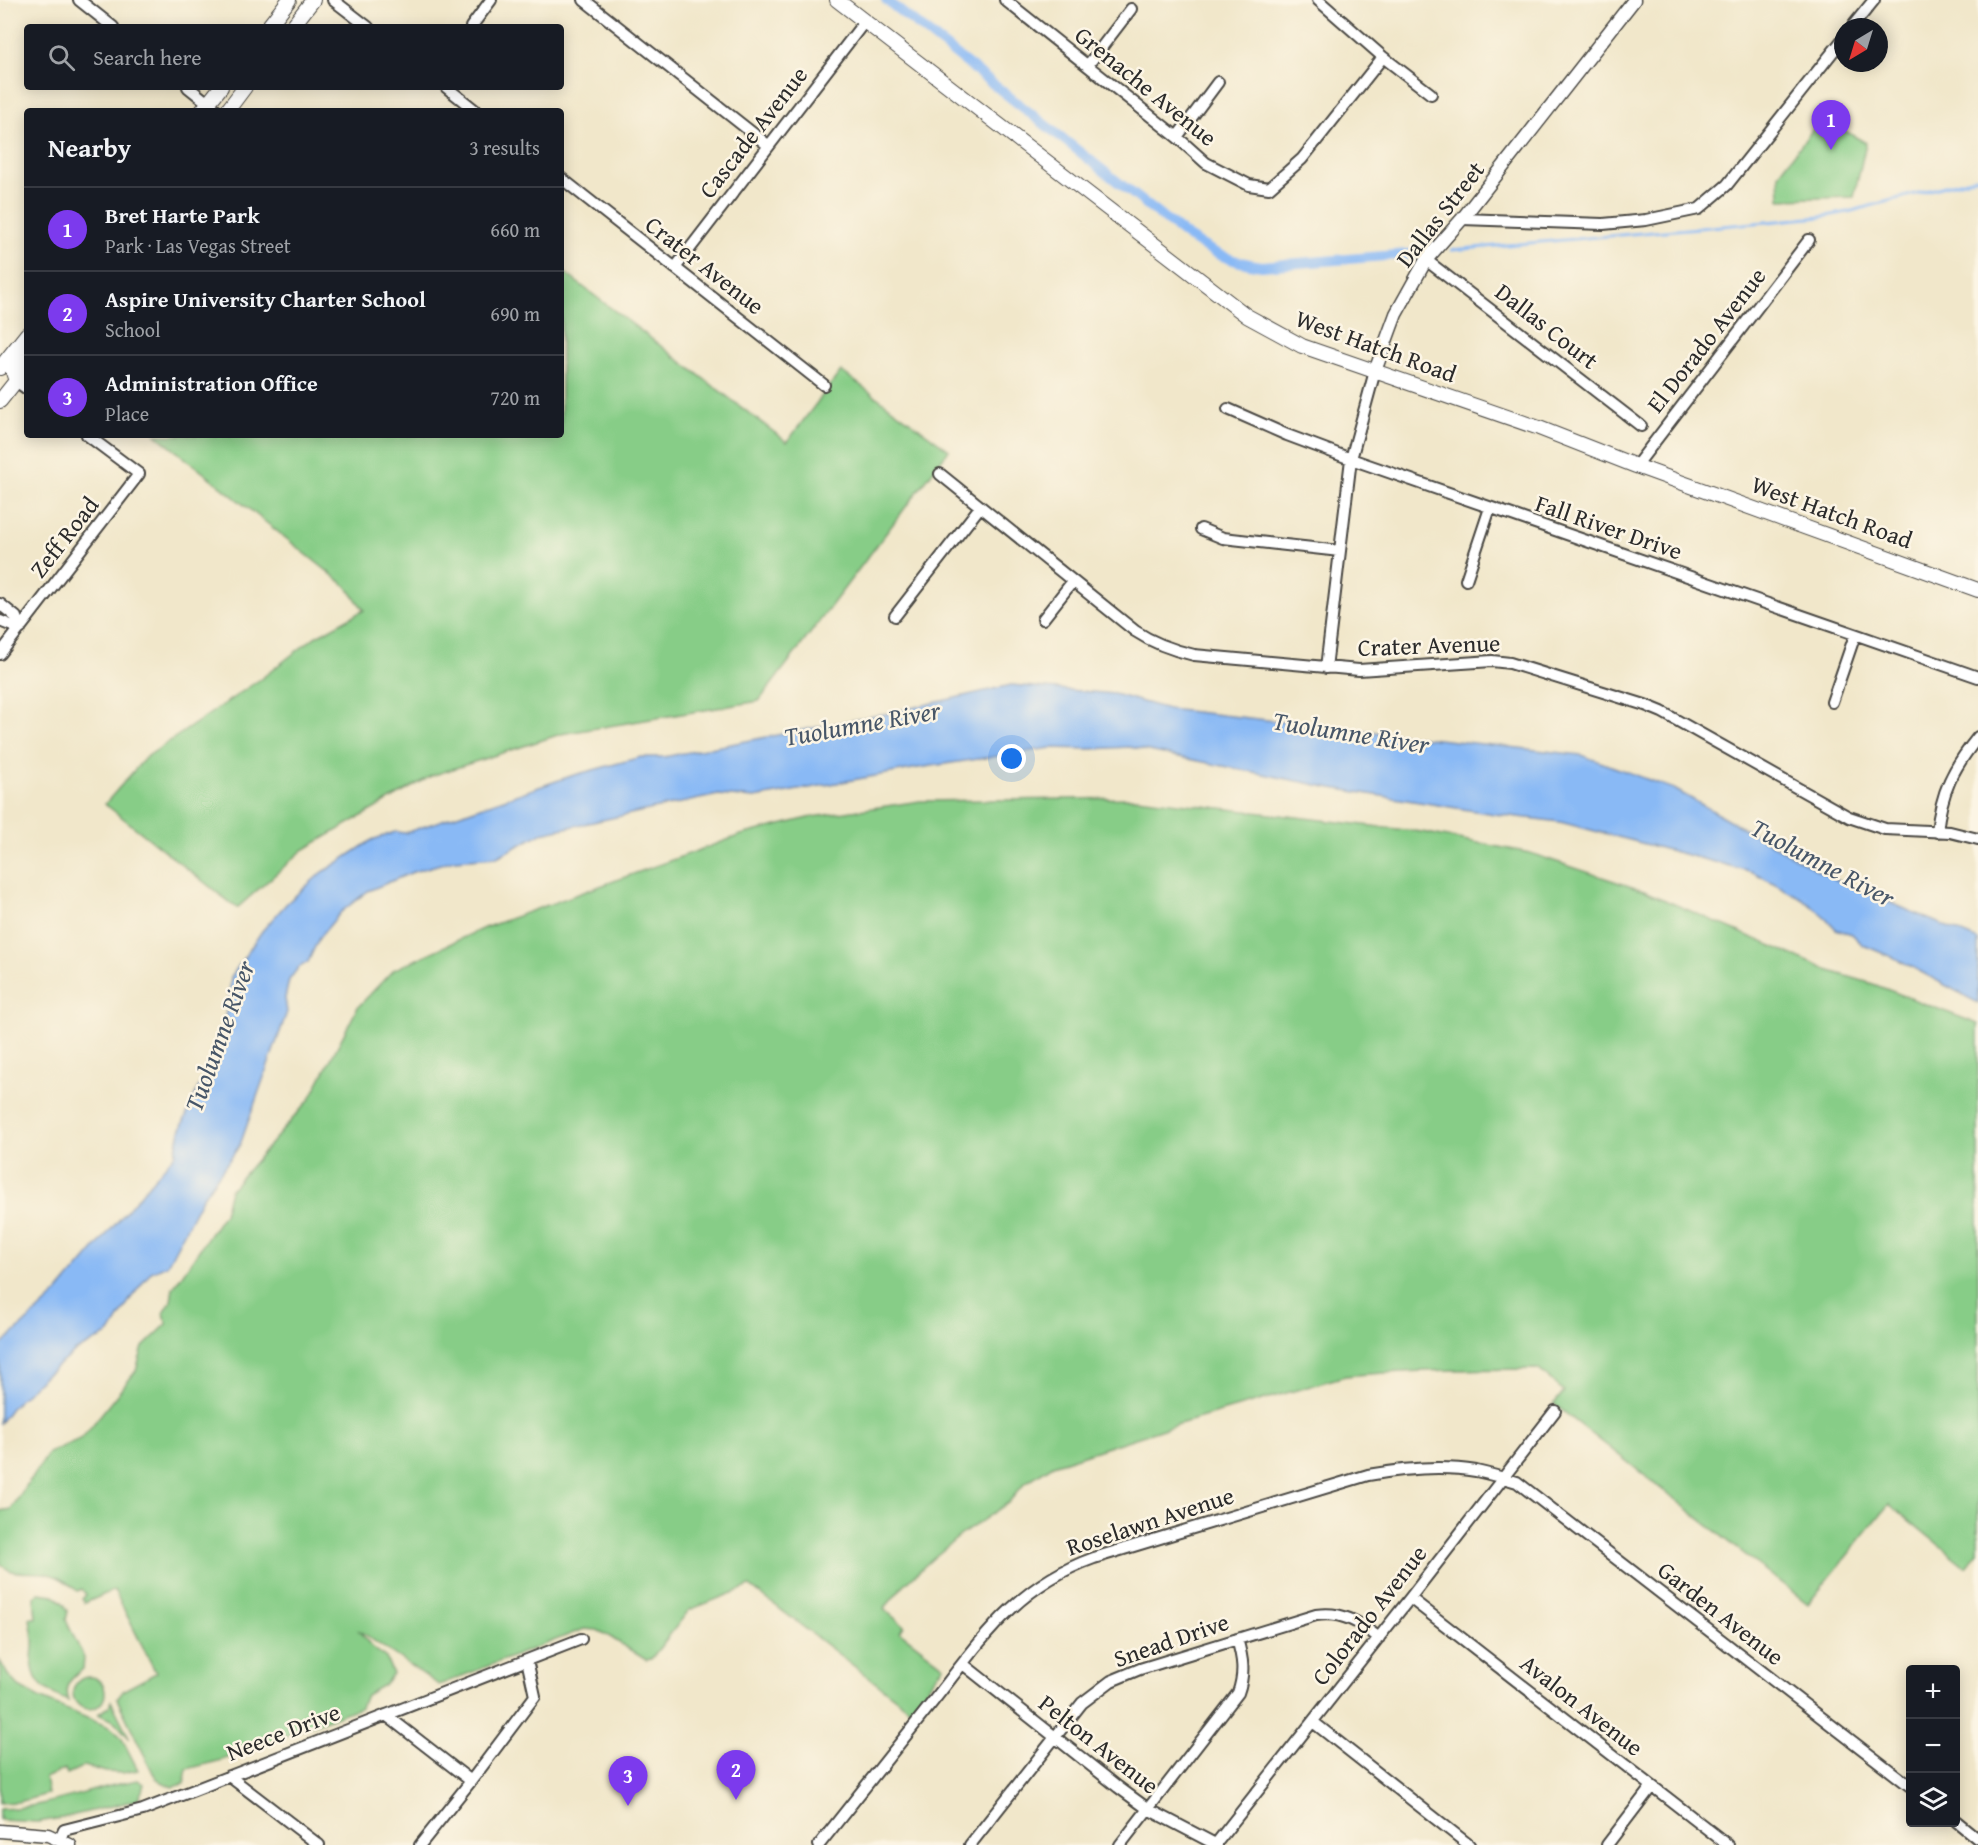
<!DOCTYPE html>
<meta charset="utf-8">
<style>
body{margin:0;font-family:"Gentium Book Plus",serif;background:#20242c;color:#f1f3f6}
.controls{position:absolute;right:18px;bottom:18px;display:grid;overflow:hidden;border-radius:6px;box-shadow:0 3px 15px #0003}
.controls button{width:54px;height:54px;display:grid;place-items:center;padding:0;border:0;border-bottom:2px solid #363941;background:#171b24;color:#f1f3f6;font:30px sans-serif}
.compass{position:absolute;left:1834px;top:18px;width:54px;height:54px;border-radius:50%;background:#171b24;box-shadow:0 3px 15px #0003;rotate:218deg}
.you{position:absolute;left:1012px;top:759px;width:21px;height:21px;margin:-15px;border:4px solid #fff;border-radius:50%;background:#1a73e8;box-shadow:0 0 0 9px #1a73e833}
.badge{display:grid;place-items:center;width:39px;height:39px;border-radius:50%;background:#7c3aed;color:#fff;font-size:20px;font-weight:700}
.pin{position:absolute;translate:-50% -50px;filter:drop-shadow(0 2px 3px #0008)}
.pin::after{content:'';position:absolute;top:32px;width:21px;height:18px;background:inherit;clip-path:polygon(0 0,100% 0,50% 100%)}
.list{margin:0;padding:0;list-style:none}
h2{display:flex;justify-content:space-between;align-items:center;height:78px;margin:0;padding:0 24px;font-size:26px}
h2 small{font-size:20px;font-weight:400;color:#9ea1a6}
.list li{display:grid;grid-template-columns:39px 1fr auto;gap:18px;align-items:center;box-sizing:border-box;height:84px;padding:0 24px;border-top:2px solid #363941}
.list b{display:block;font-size:22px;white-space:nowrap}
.list p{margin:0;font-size:20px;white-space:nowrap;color:#9ea1a6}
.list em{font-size:20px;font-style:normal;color:#9ea1a6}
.icon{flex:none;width:33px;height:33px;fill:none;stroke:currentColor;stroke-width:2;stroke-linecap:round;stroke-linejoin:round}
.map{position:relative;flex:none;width:1978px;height:1845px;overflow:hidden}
.search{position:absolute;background:#171b24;box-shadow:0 3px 15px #0003;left:24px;top:24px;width:540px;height:66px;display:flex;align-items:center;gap:15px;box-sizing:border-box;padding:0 21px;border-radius:6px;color:#9ea1a6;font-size:22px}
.panel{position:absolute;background:#171b24;box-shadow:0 3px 15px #0003;left:24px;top:108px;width:540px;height:330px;border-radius:6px}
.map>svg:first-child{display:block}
.green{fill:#87cd87;stroke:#597c59;stroke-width:1.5}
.water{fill:#89b9f5;stroke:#5a7290;stroke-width:1.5}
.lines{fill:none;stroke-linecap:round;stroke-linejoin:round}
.stream{stroke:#89b9f5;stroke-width:3}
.canal{stroke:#89b9f5;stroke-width:10}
.minor-casing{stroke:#494743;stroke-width:14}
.tertiary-casing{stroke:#494743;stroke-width:15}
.secondary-casing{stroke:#494743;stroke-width:16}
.minor{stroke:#fff;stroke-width:10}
.tertiary{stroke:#fff;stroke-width:12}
.secondary{stroke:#fff;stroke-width:14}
.labels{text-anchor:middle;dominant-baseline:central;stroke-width:5;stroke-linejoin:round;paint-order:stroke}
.street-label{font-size:24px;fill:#2b2b2b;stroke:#fcf5e5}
.water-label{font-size:26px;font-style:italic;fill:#475668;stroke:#fcf5e5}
</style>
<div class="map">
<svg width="1978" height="1845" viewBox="0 0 1978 1845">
<rect width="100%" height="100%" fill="#fcf5e5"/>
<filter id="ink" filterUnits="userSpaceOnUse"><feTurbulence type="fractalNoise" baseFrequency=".0167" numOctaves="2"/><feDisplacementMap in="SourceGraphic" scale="12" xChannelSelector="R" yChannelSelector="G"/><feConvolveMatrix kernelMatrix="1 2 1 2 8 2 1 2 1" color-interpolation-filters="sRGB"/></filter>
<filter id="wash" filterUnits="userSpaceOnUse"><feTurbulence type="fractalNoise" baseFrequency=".008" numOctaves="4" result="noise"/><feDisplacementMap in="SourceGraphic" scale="24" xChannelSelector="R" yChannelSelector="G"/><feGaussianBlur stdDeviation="1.35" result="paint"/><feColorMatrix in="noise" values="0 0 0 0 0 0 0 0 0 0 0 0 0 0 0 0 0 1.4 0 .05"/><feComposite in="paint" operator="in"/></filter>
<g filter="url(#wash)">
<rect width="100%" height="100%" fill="#f1e7ca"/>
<path class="green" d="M1826,120L1866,143L1854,197L1780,199L1779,174L1816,125Z
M561,270L787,442L841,371L949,450L759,701L561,734L431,776L303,850L237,908L105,804L145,758L262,678L315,637L364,610L346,586L156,435H561Z
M1137,798L1422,832L1530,853L1644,891L1830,971L1873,984L1978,1024V1552L1966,1567L1889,1504L1808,1604L1554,1404L1564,1391L1538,1369C1473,1369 1409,1370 1345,1376L1169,1427L1053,1465L1025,1483L1008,1503L961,1535L932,1559L903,1586L884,1609L904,1626L900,1632L944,1666L911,1710L750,1586L689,1610L651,1659L646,1660L607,1635L597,1630L584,1629L439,1685L358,1630L372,1647L386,1658L393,1674L384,1685L366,1695L361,1707L222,1760L187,1769L184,1784L172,1787L156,1779L117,1699L124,1690L156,1673L114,1590L85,1603L82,1599L86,1595L82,1589L77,1591C68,1582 55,1574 42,1573C27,1571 13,1576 0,1564V1511L11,1509L48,1453L82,1438L136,1371L143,1347L167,1324L164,1313L171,1301L173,1288L224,1214L230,1190L310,1099L358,1007L393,970L484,928L741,835L812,817L920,801Z
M39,1593L54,1595L64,1604L68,1611L66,1620L84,1658L83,1669C72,1678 62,1685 68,1701C39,1689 29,1678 33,1647C34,1638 31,1627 30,1618H36L34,1597Z
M0,1661L8,1675L19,1687L39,1698L111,1728L121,1737L138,1770L123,1773L106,1772L84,1766L67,1774L65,1769L45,1778L48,1794L18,1802L0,1803Z
M73 1693a16 16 0 1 1 32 0a16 16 0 1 1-32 0Z
M111,1701L130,1739L115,1722L98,1714L109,1707Z
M138,1780L144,1784L142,1791L137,1800L62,1818L38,1822L0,1820V1809C47,1808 91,1788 138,1780Z"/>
<path class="water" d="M1011,685L1114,694L1168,709L1581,755L1674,789L1830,877L1978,940V1003L1899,960L1863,945L1852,934L1836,929L1826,918L1803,899L1753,872L1560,822L1494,814L1332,788L1129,747L1091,749L1051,748L918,768L755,798L718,795L542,833L497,857L454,860L413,872L368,891L341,912L319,938L308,962L298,968L289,980L285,998L287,1012L240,1145L202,1198L167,1265L151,1272L131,1298L110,1333L76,1351L40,1380L11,1408L0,1423V1346L56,1294L175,1154L180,1131L222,1031L229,998L231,977L262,931L287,903L320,874L372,840L395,832L405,833L571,776L641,757H664L890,713Z"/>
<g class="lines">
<path class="stream" d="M1452,250L1821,217L1848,212L1978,177"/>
<path class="canal" d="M886,0L1188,237C1216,254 1229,262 1262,266L1421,253"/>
</g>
</g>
<g filter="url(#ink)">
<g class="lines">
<defs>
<path id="minor" d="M79,0L113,27
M333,0L368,27
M584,0L769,146
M1005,0L1177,137L1206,163L1249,185L1269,188L1302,159L1383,57
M1318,0L1383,57L1431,94
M471,27L491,0
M1852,27L1874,0
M1088,65L1131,9
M188,87L218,111
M446,87L476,111
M1177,137L1218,82
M561,178L824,385
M1462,219L1603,224L1646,220L1699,209L1727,185L1843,39
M1426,260L1641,426
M675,268L865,21
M16,381L27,389
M1228,409L1287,435L1351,459L1978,677
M1636,466L1809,240
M940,474L1135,631C1153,643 1172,650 1194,655L1359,670L1492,661L1510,663L1645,705L1662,712L1849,817L1885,829L1950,832L1978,839
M1201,529L1223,538L1340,551
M1466,580L1490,508
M0,604L16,617L20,629
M895,616L980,507
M1043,619L1073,581
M0,621L20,629
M0,654L139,474L87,435
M1326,668L1351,459L1375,371
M1832,702L1855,635
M1937,832C1941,792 1953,768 1978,737
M1410,1598L1728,1845
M963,1664L1118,1787L1148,1809L1217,1845
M386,1715L471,1781
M1313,1722L1469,1845
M229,1776L319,1845
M1956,1821L1978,1839
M60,1839L64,1830L143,1810L581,1639
M420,1845L471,1781L535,1696L527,1660
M819,1845C855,1799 891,1754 927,1709C979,1644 1013,1587 1094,1558L1368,1475C1401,1469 1443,1465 1476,1471C1490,1474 1504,1478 1517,1482L1910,1786
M970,1845L1082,1703L1111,1681L1140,1669L1316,1615C1342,1611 1359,1622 1379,1638
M1120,1845L1238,1693C1245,1673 1243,1659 1237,1639
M1215,1845L1410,1598L1555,1411
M1607,1845L1652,1786"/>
<path id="tertiary" d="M1375,371L1396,314L1426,260L1462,219L1634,0
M0,1831L48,1835L70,1845"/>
<path id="secondary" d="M837,0L1247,316L1302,346L1539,428L1636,466L1978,590
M268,27L289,0
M292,27L313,0
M202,111L221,87
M227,111L245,87
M0,368L27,334
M16,381L13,372L27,350
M0,401L27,367"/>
</defs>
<use href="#minor" class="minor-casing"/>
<use href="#tertiary" class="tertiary-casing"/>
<use href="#secondary" class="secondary-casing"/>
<use href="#minor" class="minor"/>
<use href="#tertiary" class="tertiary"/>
<use href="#secondary" class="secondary"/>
</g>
</g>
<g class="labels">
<g class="street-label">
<text transform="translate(1146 86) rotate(39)">Grenache Avenue</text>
<text transform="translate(753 132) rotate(-52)">Cascade Avenue</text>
<text transform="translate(1440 214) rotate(-52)">Dallas Street</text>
<text transform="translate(705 265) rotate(38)">Crater Avenue</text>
<text transform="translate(1547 326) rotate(38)">Dallas Court</text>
<text transform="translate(1706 340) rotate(-52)">El Dorado Avenue</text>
<text transform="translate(1376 346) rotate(20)">West Hatch Road</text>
<text transform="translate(1832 512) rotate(20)">West Hatch Road</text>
<text transform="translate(1609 527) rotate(19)">Fall River Drive</text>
<text transform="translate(64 537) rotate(-52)">Zeff Road</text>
<text transform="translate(1429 645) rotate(-2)">Crater Avenue</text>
<text transform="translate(1150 1521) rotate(-18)">Roselawn Avenue</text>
<text transform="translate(1721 1613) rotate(38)">Garden Avenue</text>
<text transform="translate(1369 1615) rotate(-52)">Colorado Avenue</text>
<text transform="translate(1171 1640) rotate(-19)">Snead Drive</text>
<text transform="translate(1582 1705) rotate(38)">Avalon Avenue</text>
<text transform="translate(283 1732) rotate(-21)">Neece Drive</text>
<text transform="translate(1099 1744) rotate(38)">Pelton Avenue</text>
</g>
<g class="water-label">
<text transform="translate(862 723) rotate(-10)">Tuolumne River</text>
<text transform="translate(1351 732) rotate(9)">Tuolumne River</text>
<text transform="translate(1823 862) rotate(28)">Tuolumne River</text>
<text transform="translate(219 1036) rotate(-70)">Tuolumne River</text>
</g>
</g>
</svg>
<div class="controls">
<button>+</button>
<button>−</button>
<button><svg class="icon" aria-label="layers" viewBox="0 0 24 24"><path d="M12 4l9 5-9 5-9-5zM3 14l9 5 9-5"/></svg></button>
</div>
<svg class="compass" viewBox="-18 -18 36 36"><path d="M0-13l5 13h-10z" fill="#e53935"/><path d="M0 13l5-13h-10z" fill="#9ea1a6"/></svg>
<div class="you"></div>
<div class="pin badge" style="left:1831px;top:150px">1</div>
<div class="pin badge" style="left:736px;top:1800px">2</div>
<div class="pin badge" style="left:628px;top:1806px">3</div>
<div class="search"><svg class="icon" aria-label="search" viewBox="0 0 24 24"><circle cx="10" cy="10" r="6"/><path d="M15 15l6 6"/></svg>Search here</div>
<section class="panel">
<h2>Nearby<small>3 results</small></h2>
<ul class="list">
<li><span class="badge">1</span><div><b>Bret Harte Park</b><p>Park · Las Vegas Street</p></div><em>660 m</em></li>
<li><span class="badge">2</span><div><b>Aspire University Charter School</b><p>School</p></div><em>690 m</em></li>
<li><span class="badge">3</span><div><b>Administration Office</b><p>Place</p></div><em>720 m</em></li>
</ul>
</section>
</div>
